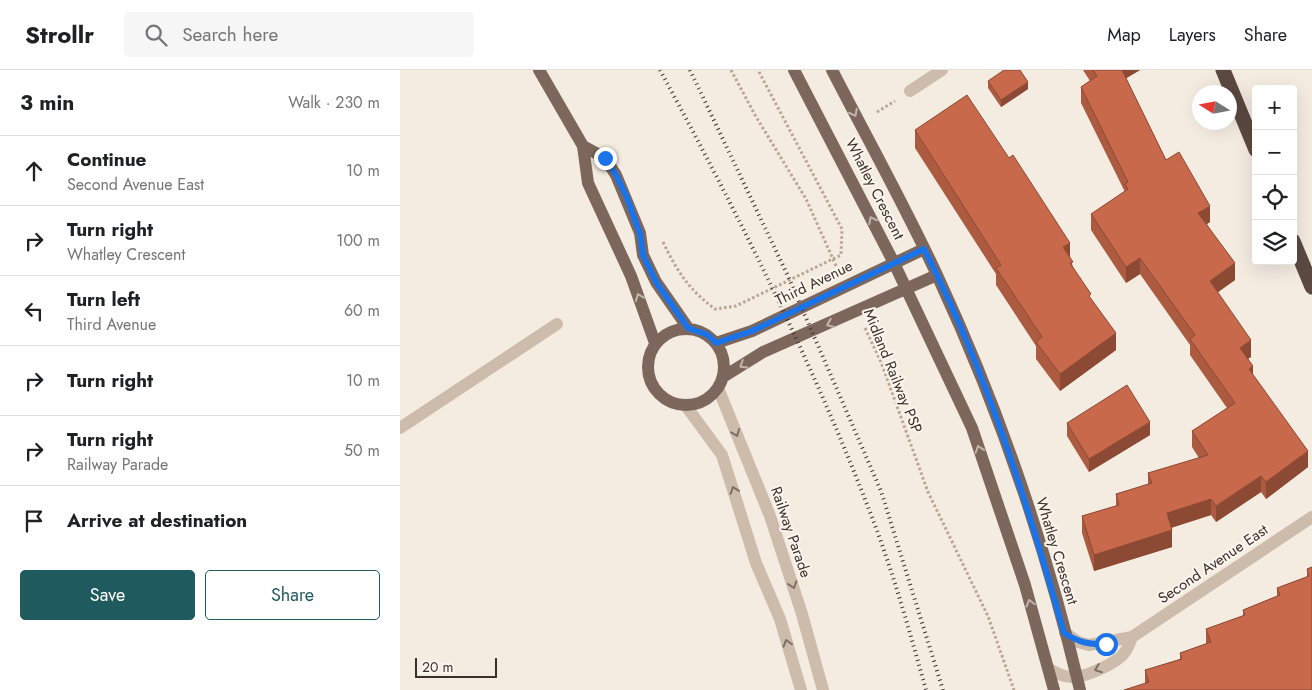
<!DOCTYPE html>
<meta charset="utf-8">
<style>
body{margin:0;font-family:Jost,sans-serif;background:#f6f6f6;color:#202124}
.controls{position:absolute;right:15px;top:15px;display:grid;overflow:hidden;border-radius:5px;box-shadow:0 5px 20px #0002}
.controls button{width:45px;height:45px;display:grid;place-items:center;padding:0;border:0;border-bottom:1px solid #e0e0e0;background:#fff;color:#202124;font:25px sans-serif}
.compass{position:absolute;left:792px;top:15px;width:45px;height:45px;border-radius:50%;background:#fff;box-shadow:0 5px 20px #0002;rotate:281deg}
.scale{position:absolute;left:15px;bottom:12px;width:82px;box-sizing:border-box;padding-left:5px;border:2px solid #3b302b;border-top:0;font-size:14px;line-height:18px;white-space:nowrap;color:#3b302b;-webkit-text-stroke:4px #fbf5ee;paint-order:stroke}
.stop{position:absolute;width:15px;height:15px;margin:-11px;border:4px solid #1a73e8;border-radius:50%;background:#fff}
.stop.end{background:#1a73e8;border-color:#fff;box-shadow:0 1px 5px #0008}
.list{margin:0;padding:0;list-style:none}
h2{display:flex;justify-content:space-between;align-items:center;height:65px;margin:0;padding:0 20px;font-size:21px}
h2 small{font-size:16px;font-weight:400;color:#757577}
.list li{display:grid;grid-template-columns:32px 1fr auto;gap:15px;align-items:center;box-sizing:border-box;height:70px;padding:0 20px;border-top:1px solid #e0e0e0}
.list b{display:block;font-size:19px;white-space:nowrap}
.list p{margin:0;font-size:16px;white-space:nowrap;color:#757577}
.list em{font-size:16px;font-style:normal;color:#757577}
.actions{display:flex;gap:10px;padding:15px 20px}
.actions a{flex:1;padding:11px 0;border:1px solid #1f5a5e;border-radius:5px;text-align:center;font-size:18px;color:#1f5a5e}
.actions .main{background:#1f5a5e;color:#fff}
.icon{flex:none;width:28px;height:28px;fill:none;stroke:currentColor;stroke-width:2;stroke-linecap:round;stroke-linejoin:round}
.map{position:relative;flex:none;width:912px;height:620px;overflow:hidden}
header{display:flex;align-items:center;gap:30px;box-sizing:border-box;height:70px;padding:0 25px;background:#fff;border-bottom:1px solid #e0e0e0}
header strong{font-size:24px}
nav{display:flex;gap:28px;margin-inline-start:auto;font-size:18px}
.search{width:350px;height:45px;background:#f6f6f6;display:flex;align-items:center;gap:12px;box-sizing:border-box;padding:0 18px;border-radius:5px;color:#757577;font-size:19px}
main{display:flex}
aside{flex:1;background:#fff}
.map>svg:first-child{display:block}
.lines{fill:none;stroke-linecap:round;stroke-linejoin:round}
.path{stroke:#b9a596;stroke-width:3;stroke-dasharray:2.5 2.5;stroke-linecap:butt}
.minor{stroke:#cdbbac;stroke-width:12}
.major{stroke:#7d675c;stroke-width:12}
.highway{stroke:#5c4a42;stroke-width:15}
.rail{stroke:#3b302b;stroke-width:4;stroke-dasharray:1 4;stroke-linecap:butt}
.wall{fill:#ac5a40}
.shaded-wall{fill:#8c4a34}
.building{fill:#c8694b;stroke:#8c4a34}
.oneway{stroke:#c2b5ac}
.oneway2{stroke:#7d6f65}
.route{stroke:#1a73e8;stroke-width:6}
.labels{text-anchor:middle;dominant-baseline:central;stroke-width:4;stroke-linejoin:round;paint-order:stroke}
.street-label{font-size:15px;fill:#3b302b;stroke:#fbf5ee}
</style>
<header>
<strong>Strollr</strong>
<div class="search"><svg class="icon" aria-label="search" viewBox="0 0 24 24"><circle cx="10" cy="10" r="6"/><path d="M15 15l6 6"/></svg>Search here</div>
<nav><a>Map</a><a>Layers</a><a>Share</a></nav>
</header>
<main>
<aside>
<h2>3 min<small>Walk · 230 m</small></h2>
<ul class="list">
<li><svg class="icon" aria-label="ahead" viewBox="0 0 24 24"><path d="M12 20V5M6 11l6-6 6 6"/></svg><div><b>Continue</b><p>Second Avenue East</p></div><em>10 m</em></li>
<li><svg class="icon" aria-label="right" viewBox="0 0 24 24"><path d="M7 20v-9h11M14 6l5 5-5 5"/></svg><div><b>Turn right</b><p>Whatley Crescent</p></div><em>100 m</em></li>
<li><svg class="icon" aria-label="left" viewBox="0 0 24 24"><path d="M17 20v-9H6M10 6l-5 5 5 5"/></svg><div><b>Turn left</b><p>Third Avenue</p></div><em>60 m</em></li>
<li><svg class="icon" aria-label="right" viewBox="0 0 24 24"><path d="M7 20v-9h11M14 6l5 5-5 5"/></svg><div><b>Turn right</b></div><em>10 m</em></li>
<li><svg class="icon" aria-label="right" viewBox="0 0 24 24"><path d="M7 20v-9h11M14 6l5 5-5 5"/></svg><div><b>Turn right</b><p>Railway Parade</p></div><em>50 m</em></li>
<li><svg class="icon" aria-label="arrive" viewBox="0 0 24 24"><path d="M6 21V4h12l-3 4 3 4H6"/></svg><div><b>Arrive at destination</b></div></li>
</ul>
<div class="actions"><a class="main">Save</a><a>Share</a></div>
</aside>
<div class="map">
<svg width="912" height="620" viewBox="0 0 912 620">
<rect width="100%" height="100%" fill="#f4ebe1"/>
<g class="lines">
<path class="path" d="M331,0L355,45L406,129L437,198
M477,42L495,31
M263,172C277,201 289,220 315,239L336,236L441,185L442,159L358,0
M465,258L481,292L528,422L588,546L614,620"/>
<path class="minor" d="M510,21L542,0
M318,318L370,446L402,544L423,620
M286,336L322,385L356,493L380,549L401,620
M0,358L157,254
M665,563L678,572L689,575L732,567L912,447
M649,599C656,603 663,607 671,607C684,608 718,593 725,582C728,578 730,572 732,567"/>
<path class="major" d="M139,0L183,76L188,113L231,206L255,273
M394,0L494,193L572,358L625,515L654,620
M432,0C467,68 505,136 537,205C598,336 647,480 680,620
M183,76L205,88L216,105L240,163L243,185L256,212L288,258
M248 297a38 38 0 1 1 76 0a38 38 0 1 1-76 0Z
M316,273L352,261L524,179
M323,307L363,282L537,205"/>
<path class="highway" d="M823,0L856,80
M893,171L912,217"/>
<path class="rail" d="M260,0C339,146 414,295 473,450C494,505 510,563 526,620
M290,0L387,204L481,421L543,620"/>
</g>
<path class="wall" d="M683,0H740L726,8L766,90L810,152L807,154L835,210L817,222L851,287L848,288L853,305L908,397L866,429L861,422L816,452L811,445L771,458L772,477L694,501L682,463V446L716,436V424L748,414V403L799,388L792,377V361L827,338L790,285V275L740,204L726,213L691,160V144L725,122L681,33V17L690,11Z
M588,11L628,19L601,37L588,18Z
M515,60L670,187L673,197L691,229L716,280L660,321L636,289V276L596,215V204L515,78Z
M667,353L750,365L689,402L667,366Z
M912,497V620L745,613V600L780,589V583L806,574V559L843,546V540L877,526V518L907,507V499Z"/>
<path class="shaded-wall" d="M720,0H740L720,12Z
M628,12V19L601,37V30Z
M810,136V152L798,159V143Z
M670,173V190L663,177Z
M740,188V204L726,213V197Z
M835,193V210L810,228V211Z
M716,263V280L660,321V304Z
M851,270V287L840,294V278Z
M853,296V312L849,299Z
M750,352V365L689,402V389Z
M908,381V397L866,429V412Z
M861,406V422L816,452V436Z
M811,429V445L767,459V443Z
M772,460V477L694,501V485Z"/>
<path class="building" d="M604,0H620L628,12L601,30L588,11Z
M693,0H722L766,90L779,82L810,136L798,143L835,193L810,211L851,270L840,278L853,296L849,299L908,381L866,412L861,406L816,436L811,429L767,443L772,460L694,485L682,446L719,435L716,424L752,413L748,403L808,385L792,361L835,333L790,269L795,265L740,188L726,197L691,144L728,119L725,114L728,112L681,17L697,6Z
M567,25L609,88L613,85L670,173L663,177L673,192L670,193L691,224L689,226L716,263L660,304L636,272L642,267L596,198L601,195L515,60Z
M727,315L750,352L689,389L667,353Z
M912,497V620H724L749,612L745,600L782,589L780,583L811,572L806,559L845,545L843,540L880,525L877,518L909,506L907,499Z"/>
<defs><path id="oneway-chevron" d="M-2-3.5L2.5 0L-2 3.5" fill="none" stroke-width="1.6" stroke-linecap="round" stroke-linejoin="round" transform="scale(1.25)"/></defs>
<g class="oneway">
<use href="#oneway-chevron" transform="translate(454 43) rotate(63)"/>
<use href="#oneway-chevron" transform="translate(472 150) rotate(-117)"/>
<use href="#oneway-chevron" transform="translate(239 227) rotate(-112)"/>
<use href="#oneway-chevron" transform="translate(430 254) rotate(157)"/>
<use href="#oneway-chevron" transform="translate(343 295) rotate(148)"/>
<use href="#oneway-chevron" transform="translate(579 379) rotate(-109)"/>
<use href="#oneway-chevron" transform="translate(630 533) rotate(-106)"/>
</g>
<g class="oneway2">
<use href="#oneway-chevron" transform="translate(336 363) rotate(68)"/>
<use href="#oneway-chevron" transform="translate(334 420) rotate(-109)"/>
<use href="#oneway-chevron" transform="translate(393 515) rotate(72)"/>
<use href="#oneway-chevron" transform="translate(387 573) rotate(-106)"/>
<use href="#oneway-chevron" transform="translate(698 599) rotate(159)"/>
</g>
<g class="lines">
<path class="route" d="M205,88L216,105L227,128L240,164L243,185L256,212L288,258L308,265L316,273L352,261L524,179C586,300 627,432 664,563C679,572 688,575 706,574"/>
</g>
<g class="labels">
<g class="street-label">
<text transform="translate(475 119) rotate(63)">Whatley Crescent</text>
<text transform="translate(414 213) rotate(-26)">Third Avenue</text>
<text transform="translate(493 301) rotate(68)">Midland Railway PSP</text>
<text transform="translate(391 462) rotate(71)">Railway Parade</text>
<text transform="translate(657 481) rotate(73)">Whatley Crescent</text>
<text transform="translate(813 494) rotate(-34)">Second Avenue East</text>
</g>
</g>
</svg>
<div class="controls">
<button>+</button>
<button>−</button>
<button><svg class="icon" aria-label="locate" viewBox="0 0 24 24"><circle cx="12" cy="12" r="6"/><path d="M12 2v4M12 18v4M2 12h4M18 12h4"/></svg></button>
<button><svg class="icon" aria-label="layers" viewBox="0 0 24 24"><path d="M12 4l9 5-9 5-9-5zM3 14l9 5 9-5"/></svg></button>
</div>
<svg class="compass" viewBox="-18 -18 36 36"><path d="M0-13l5 13h-10z" fill="#e53935"/><path d="M0 13l5-13h-10z" fill="#757577"/></svg>
<div class="scale">20 m</div>
<div class="stop" style="left:706px;top:574px"></div>
<div class="stop end" style="left:205px;top:88px"></div>
</div>
</main>
